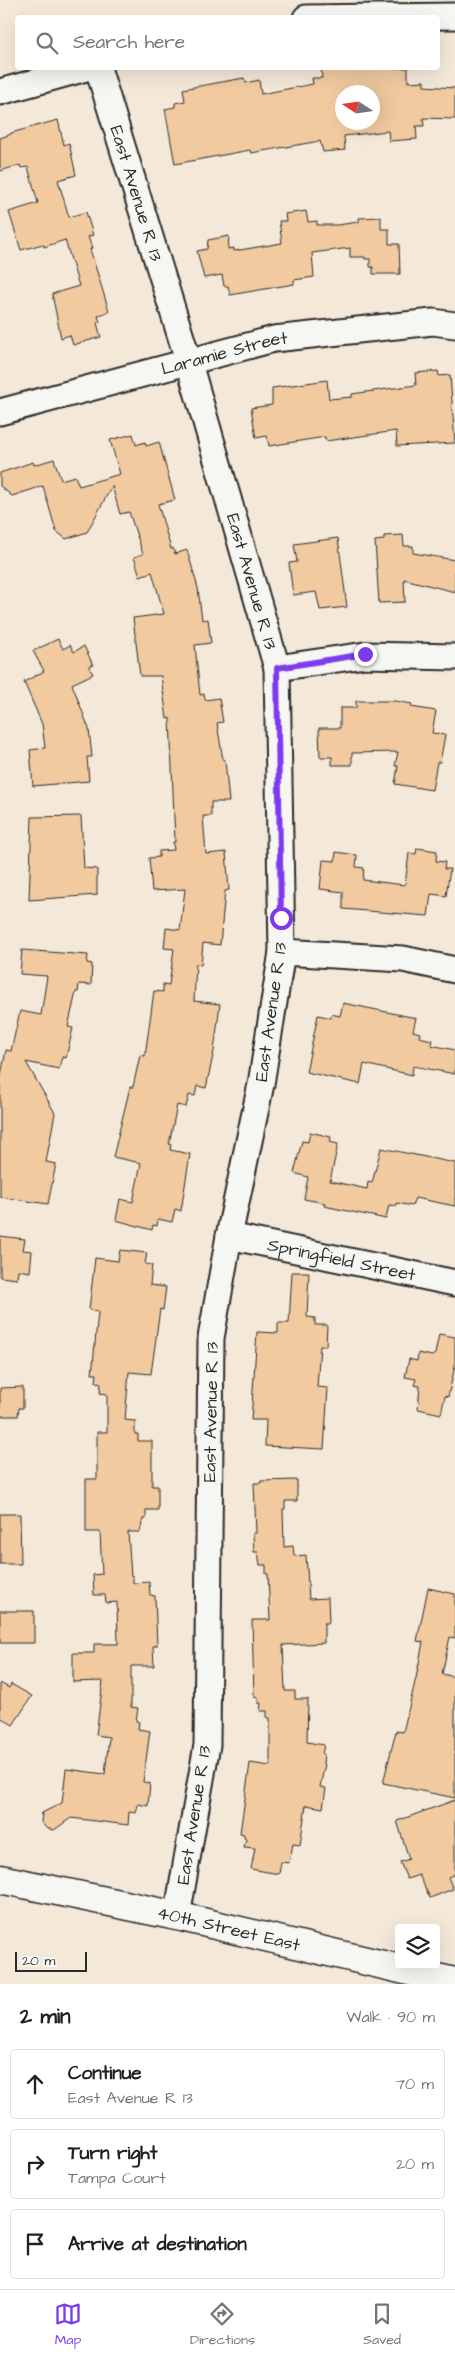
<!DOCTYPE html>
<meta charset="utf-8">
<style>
body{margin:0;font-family:"Architects Daughter",sans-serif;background:#f2f2f2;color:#202124}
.controls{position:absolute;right:15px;bottom:15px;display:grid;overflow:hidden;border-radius:5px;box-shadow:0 5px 20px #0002}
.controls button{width:45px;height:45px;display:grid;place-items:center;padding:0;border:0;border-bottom:1px solid #e0e0e0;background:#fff;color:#202124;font:25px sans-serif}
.compass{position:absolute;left:335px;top:85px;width:45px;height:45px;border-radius:50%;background:#fff;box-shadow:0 5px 20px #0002;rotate:282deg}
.scale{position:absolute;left:15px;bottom:12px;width:72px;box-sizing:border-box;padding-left:5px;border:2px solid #2b2b2b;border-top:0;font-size:14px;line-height:18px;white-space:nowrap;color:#2b2b2b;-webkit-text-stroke:4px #f6f6f2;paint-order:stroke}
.stop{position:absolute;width:15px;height:15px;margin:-11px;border:4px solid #7c3aed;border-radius:50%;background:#fff}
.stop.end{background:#7c3aed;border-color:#fff;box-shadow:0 1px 5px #0008}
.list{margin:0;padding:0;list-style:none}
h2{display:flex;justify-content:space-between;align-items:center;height:65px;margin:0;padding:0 20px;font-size:21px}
h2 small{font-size:16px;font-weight:400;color:#757577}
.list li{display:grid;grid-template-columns:32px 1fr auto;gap:15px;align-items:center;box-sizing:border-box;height:70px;margin:0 10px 10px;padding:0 10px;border:1px solid #e0e0e0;border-radius:5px}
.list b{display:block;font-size:19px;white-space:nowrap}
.list p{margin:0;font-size:16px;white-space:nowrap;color:#757577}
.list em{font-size:16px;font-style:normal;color:#757577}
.icon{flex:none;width:28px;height:28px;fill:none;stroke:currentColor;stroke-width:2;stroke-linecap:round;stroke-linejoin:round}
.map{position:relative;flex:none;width:455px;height:1984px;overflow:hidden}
.search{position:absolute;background:#fff;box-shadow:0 5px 20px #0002;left:15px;right:15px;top:15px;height:55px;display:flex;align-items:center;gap:12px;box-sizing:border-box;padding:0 18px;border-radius:5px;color:#757577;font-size:19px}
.sheet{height:305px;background:#fff}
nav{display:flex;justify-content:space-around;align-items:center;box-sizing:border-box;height:70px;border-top:1px solid #e0e0e0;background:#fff;font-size:14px;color:#757577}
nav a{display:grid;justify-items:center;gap:2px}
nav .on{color:#7c3aed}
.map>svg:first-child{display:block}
.building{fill:#f1caa0;stroke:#2b2b2b;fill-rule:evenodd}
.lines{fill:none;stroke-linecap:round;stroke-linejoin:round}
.minor-casing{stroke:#2b2b2b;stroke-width:29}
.secondary-casing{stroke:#2b2b2b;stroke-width:31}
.minor{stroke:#f6f6f2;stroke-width:25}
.secondary{stroke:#f6f6f2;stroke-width:28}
.route{stroke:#7c3aed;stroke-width:6}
.labels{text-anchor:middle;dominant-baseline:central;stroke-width:4;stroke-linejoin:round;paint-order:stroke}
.street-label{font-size:18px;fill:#2b2b2b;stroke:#f6f6f2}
</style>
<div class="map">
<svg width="455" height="1984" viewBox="0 0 455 1984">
<rect width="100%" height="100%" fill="#f4e9d9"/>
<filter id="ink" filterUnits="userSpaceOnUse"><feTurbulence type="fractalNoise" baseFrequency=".02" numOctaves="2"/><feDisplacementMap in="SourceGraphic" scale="10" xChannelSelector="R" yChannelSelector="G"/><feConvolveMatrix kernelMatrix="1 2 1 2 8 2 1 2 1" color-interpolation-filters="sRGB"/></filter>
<g filter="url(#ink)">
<path class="building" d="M321,68H408V82L424,81V86L455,88V119L423,118L424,126H416L417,139L389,141L388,131L344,136L345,150L323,152L320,141L251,153L250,150L175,164L165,109L175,107V103L185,101L183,89L244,78L246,83L259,80L261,94L313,84L312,78H322ZM342,92H372V122H342Z
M58,120L64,145L69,143L76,175L58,180L69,217L86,212L93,235L88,237L92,248L90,249L109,311L98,316L100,322L97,323L101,337L73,345L70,335L61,338L52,294L79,286L65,240L44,247L43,244L21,250L9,212L38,203L28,167L21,168L20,165L0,171V138L11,134V133Z
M306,211L308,222L317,221V225H337L359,222V218L381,217V229H389V244H399L400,274H373V267H370V259H365V257H350V248L312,253L314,277L294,280V284L230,295L228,286H224L222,275L204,278L197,251L207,249L208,240L229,236L228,249L234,248V251L282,243L279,221H286L285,214Z
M438,371L439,376L450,375L455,443L397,446L396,431L326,441L325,437L269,446L267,436L256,438L251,408L272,405V388L327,380L329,399L352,397V394L416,385L415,373Z
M133,434L136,445L145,442L146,446L159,442L175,500L158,504L171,549L173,548L175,554L187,550L198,588L202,620L208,619L211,643L195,645L200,695L204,694L205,700L219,698L223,722L217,723L223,760H225L229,802H211V816H203L206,854L226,852L229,890L225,891L220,945L203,943L201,965L196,964L194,1001L220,1004L214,1051L206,1088L197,1086L195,1096L189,1095L186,1107L177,1105L169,1144L171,1145L170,1150L190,1154L181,1211L175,1209L172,1222L158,1219L157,1226L153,1225L152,1230L116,1220L120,1199L133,1202L141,1163L113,1157L130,1087H133L140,1055L145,1056L154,991L163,992V984L169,985L174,949L164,948L166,928L180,930L185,889L152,891L149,858L159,857V851L174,850L173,842H175L170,718L167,719L161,676H140L133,618L164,614L152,572L140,576L134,557L143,554L129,512L120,514L112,486L87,532L66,539L56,531L43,486L12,496L0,486V473L33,462L34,465L54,459L61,480L75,476L79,486L120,474L110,440Z
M403,535L404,546H413V553L455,560V592L404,579L405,602L379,603L375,541L384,540V536Z
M338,538L347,607L320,610L316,592L293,595L289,563L297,562L294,544Z
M58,639L63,649L70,645L74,652L84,646L93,665L89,667L93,674L72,684L89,729L92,757H87L89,781L33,786L30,750L45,748L42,724L24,682L44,671L33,651Z
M356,701H395L412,704L411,707L436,711L432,733L445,735L440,762H437L432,790L395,784L398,766H395L398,752L352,753V765H332V757H320L319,728H340V708H356Z
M81,816L84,868L97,869V895L29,900L32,817Z
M417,848L437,851L436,861L445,862L444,869H450L446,896L431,894L428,916L343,909V892L320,889L323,860L335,861L336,852L357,855L356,867L364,868L363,880L405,885L409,853L416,854Z
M22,950L88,955L87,963L92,964L91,985L79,984L78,992H76L68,1027L73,1028L66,1058L62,1057L59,1069L26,1062L55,1113L46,1162L56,1164L48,1204L0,1197V1080L6,1050L11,1051L20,1011L41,1015L47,976L20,974Z
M343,1003L416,1018L413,1031L420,1033L419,1037L432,1040L431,1045L455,1050V1074L413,1066L412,1075L364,1064L360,1084L306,1072L318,1015L331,1018V1014L340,1016Z
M310,1132L331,1137L330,1142L338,1144L330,1181L367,1189L368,1182L372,1183L381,1148L455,1163V1206L415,1198L412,1206L397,1203V1206L389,1205L386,1219L324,1206L325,1203L304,1199L308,1177L294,1173L302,1141L308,1142Z
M0,1236L25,1239L23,1250L32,1251L30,1272L18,1270L17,1279L0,1277Z
M120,1250L147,1253L145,1264L152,1265L150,1285L166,1287L163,1310L160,1309L151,1374L129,1372L125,1420L135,1421V1434H138V1441H152V1486H158V1510H146V1519H143L140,1532H128L131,1576H133V1583L149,1582L150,1595L155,1596L157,1646H153L154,1666H131V1707L138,1708L136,1721L139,1722L138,1729L150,1731L143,1782L150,1783L148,1806L138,1804L136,1813L129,1812L128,1825L71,1818L54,1830L46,1828L41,1822L42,1814H40L62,1803L66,1769L105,1774L109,1737L96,1735L103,1681L73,1682V1653H94V1644H118L117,1602L106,1603L105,1595H94L93,1575L102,1574L100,1532H86V1479H97V1432H107V1394L100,1393L101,1383L96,1382L97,1374H92L98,1312L89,1310L95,1258L118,1261Z
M292,1272H309L307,1317L315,1318V1325H327L326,1346H320L317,1387L328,1388L324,1449L265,1446L266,1420H251L257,1332L278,1333V1323H289Z
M439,1334L455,1337V1366L448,1397L445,1396L441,1414L418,1409L420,1386L414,1385L416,1379L405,1377L409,1359L417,1361L418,1353L432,1356L435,1354Z
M23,1387V1408H19L18,1416H0V1388Z
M297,1480V1501H285V1509H283L284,1547L293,1546L294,1556L306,1555L309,1599L328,1598L329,1623H324V1643L283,1645L285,1691H295V1699H308L307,1742L324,1745L322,1754H324L323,1764H325L320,1787L326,1788L323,1808L306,1805L300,1845L293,1844L289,1863L281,1862L279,1874L251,1869L255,1848L244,1847L246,1839L244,1838V1834L240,1833L250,1763L270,1766V1718H267V1711H260L261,1703H258V1698L254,1697L252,1620H270L268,1574H266V1565H260L258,1552H254L253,1533H256L254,1483H261L260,1481Z
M0,1514H20L21,1564H0Z
M428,1588L455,1594V1638L450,1637L442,1674L455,1677V1798L383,1783L396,1731L403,1732L416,1678L423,1642L417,1641Z
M0,1611H34V1643H0Z
M0,1683L9,1688L11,1684L32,1696L13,1725L0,1717Z
M455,1800V1874L448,1877L453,1889L430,1898L419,1875L407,1879L400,1862L409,1859L397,1821Z"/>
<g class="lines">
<defs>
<g id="minor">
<path d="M306,18L455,16"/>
<path id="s1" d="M98,68L188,360L277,668L282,952L261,1084L229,1236L211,1338L207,1745L177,1916"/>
<path d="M0,92L86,68"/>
<path id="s2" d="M0,412L274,339L433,322L455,325"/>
<path d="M277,668L365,655L455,657"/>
<path d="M282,952L403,959L455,970"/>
<path id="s3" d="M229,1236L455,1283"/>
</g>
<g id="secondary">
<path id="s4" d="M0,1879L177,1916L455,1982"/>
</g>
</defs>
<use href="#minor" class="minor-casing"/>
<use href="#secondary" class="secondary-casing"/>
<use href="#minor" class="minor"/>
<use href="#secondary" class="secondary"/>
</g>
</g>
<g class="lines" filter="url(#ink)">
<path class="route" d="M281,918L277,668L365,654"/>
</g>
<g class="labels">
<g class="street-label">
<text stroke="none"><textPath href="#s1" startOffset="131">East Avenue R 13</textPath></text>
<text stroke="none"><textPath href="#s2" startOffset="232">Laramie Street</textPath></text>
<text stroke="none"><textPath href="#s1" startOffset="536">East Avenue R 13</textPath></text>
<text transform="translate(271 1012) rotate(-82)">East Avenue R 13</text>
<text stroke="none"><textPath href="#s3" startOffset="115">Springfield Street</textPath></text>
<text transform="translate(211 1412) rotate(-89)">East Avenue R 13</text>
<text transform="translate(194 1815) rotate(-81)">East Avenue R 13</text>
<text stroke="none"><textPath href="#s4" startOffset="234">40th Street East</textPath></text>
</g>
</g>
</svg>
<div class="controls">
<button><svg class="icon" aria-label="layers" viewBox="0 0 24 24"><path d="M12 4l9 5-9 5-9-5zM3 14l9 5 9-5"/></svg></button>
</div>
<svg class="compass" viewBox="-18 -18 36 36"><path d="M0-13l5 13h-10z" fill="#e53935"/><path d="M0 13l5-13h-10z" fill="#757577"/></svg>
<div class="scale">20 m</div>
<div class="stop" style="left:281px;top:918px"></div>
<div class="stop end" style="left:365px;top:654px"></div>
<div class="search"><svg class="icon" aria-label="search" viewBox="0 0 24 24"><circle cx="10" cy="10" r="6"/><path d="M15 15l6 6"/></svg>Search here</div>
</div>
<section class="sheet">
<h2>2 min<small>Walk · 90 m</small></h2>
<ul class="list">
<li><svg class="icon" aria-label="ahead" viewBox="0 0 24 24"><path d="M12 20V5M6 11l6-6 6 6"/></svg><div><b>Continue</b><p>East Avenue R 13</p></div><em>70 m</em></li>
<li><svg class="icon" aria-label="right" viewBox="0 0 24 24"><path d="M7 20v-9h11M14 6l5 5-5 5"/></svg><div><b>Turn right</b><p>Tampa Court</p></div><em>20 m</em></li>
<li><svg class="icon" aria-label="arrive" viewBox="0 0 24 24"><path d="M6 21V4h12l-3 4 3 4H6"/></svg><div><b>Arrive at destination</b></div></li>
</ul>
</section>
<nav>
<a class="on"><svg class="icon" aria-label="map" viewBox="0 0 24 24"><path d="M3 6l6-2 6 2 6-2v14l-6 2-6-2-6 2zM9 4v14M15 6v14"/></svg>Map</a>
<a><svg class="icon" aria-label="directions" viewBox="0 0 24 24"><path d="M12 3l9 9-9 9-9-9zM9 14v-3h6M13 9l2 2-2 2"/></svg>Directions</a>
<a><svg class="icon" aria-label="saved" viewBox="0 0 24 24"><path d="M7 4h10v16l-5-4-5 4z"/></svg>Saved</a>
</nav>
